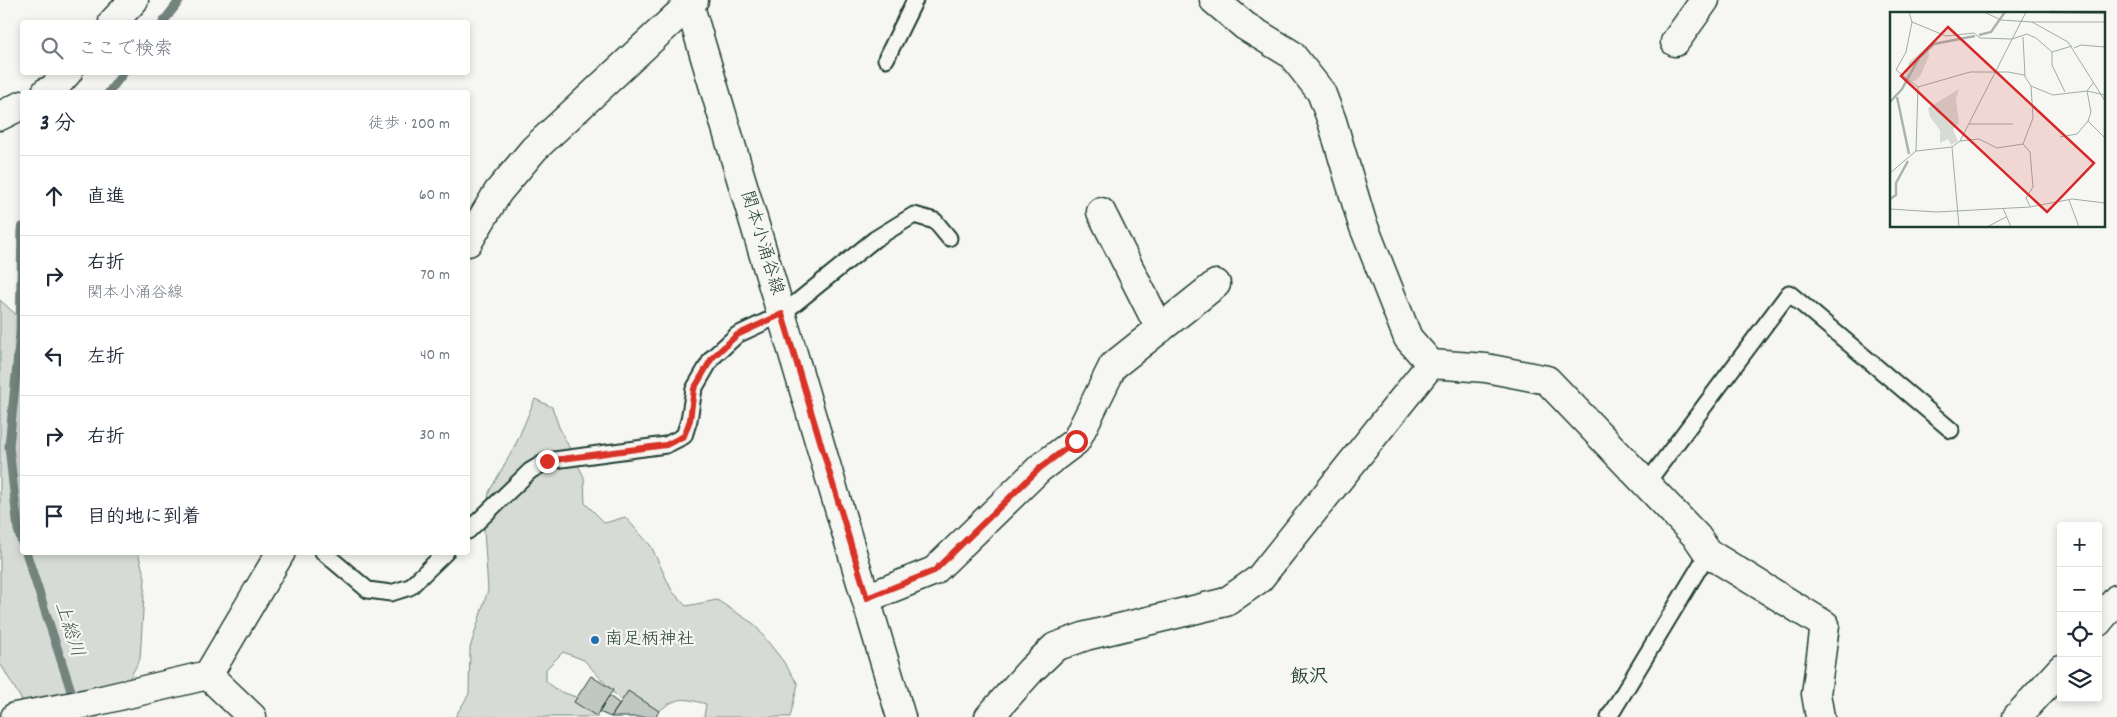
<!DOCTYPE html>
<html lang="ja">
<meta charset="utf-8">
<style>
body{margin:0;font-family:Dekko,"Klee One",sans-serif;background:#f6f6f7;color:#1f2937}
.controls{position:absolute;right:15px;bottom:15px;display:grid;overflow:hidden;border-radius:5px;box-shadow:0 2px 8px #0003}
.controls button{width:45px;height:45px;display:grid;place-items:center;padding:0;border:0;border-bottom:1px solid #e0e1e3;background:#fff;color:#1f2937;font:25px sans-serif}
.stop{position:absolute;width:15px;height:15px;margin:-11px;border:4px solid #d93025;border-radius:50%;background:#fff}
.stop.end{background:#d93025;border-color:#fff;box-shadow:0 1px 5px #0008}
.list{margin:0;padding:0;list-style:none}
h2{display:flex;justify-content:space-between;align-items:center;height:65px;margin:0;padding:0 20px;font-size:21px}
h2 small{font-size:16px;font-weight:400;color:#747a83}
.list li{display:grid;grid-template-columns:32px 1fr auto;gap:15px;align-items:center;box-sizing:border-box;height:80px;padding:0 20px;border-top:1px solid #e0e1e3}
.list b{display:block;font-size:19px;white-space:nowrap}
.list p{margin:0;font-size:16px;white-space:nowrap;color:#747a83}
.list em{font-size:16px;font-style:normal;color:#747a83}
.icon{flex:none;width:28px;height:28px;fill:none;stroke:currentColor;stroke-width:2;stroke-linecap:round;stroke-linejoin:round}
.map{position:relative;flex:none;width:2117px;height:717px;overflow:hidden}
.search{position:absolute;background:#fff;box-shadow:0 2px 8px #0003;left:20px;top:20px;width:450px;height:55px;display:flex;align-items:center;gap:12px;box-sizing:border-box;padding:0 18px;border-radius:5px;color:#747a83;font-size:19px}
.panel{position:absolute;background:#fff;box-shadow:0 2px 8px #0003;left:20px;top:90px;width:450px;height:465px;border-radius:5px}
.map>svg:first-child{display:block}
.green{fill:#d6dbd6;stroke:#7a8c85}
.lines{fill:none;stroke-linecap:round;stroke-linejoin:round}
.stream{stroke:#72847d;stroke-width:9}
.building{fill:#c1c8c3;stroke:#1f3d34}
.lane-casing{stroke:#1f3d34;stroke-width:19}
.street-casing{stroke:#1f3d34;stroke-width:31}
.secondary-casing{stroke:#1f3d34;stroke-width:31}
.lane{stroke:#f6f6f2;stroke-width:15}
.street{stroke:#f6f6f2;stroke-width:28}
.secondary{stroke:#f6f6f2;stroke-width:28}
.route{stroke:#d93025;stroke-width:6}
.poi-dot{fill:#1f6fb2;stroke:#f6f6f2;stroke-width:2}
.labels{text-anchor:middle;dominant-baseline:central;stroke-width:4.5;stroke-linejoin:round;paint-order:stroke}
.street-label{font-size:18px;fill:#1f3d34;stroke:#f6f6f2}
.poi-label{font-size:18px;fill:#1f3d34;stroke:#f6f6f2;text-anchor:start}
.water-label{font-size:19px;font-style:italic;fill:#425a52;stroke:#f6f6f2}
.neighbourhood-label{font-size:19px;font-weight:bold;fill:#1f3d34;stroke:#f6f6f2}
.inset-river{fill:none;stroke:#aab3ae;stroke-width:2.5}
.inset-road{fill:none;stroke:#a0aca6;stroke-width:1}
.view{fill:#d62828;fill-opacity:0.15;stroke:#d62828;stroke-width:2.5}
.inset-edge{fill:none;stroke:#1f3d34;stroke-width:2.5}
</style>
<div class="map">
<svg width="2117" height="717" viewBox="0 0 2117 717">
<rect width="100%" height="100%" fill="#f6f6f2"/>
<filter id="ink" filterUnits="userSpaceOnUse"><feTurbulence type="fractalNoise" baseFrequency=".02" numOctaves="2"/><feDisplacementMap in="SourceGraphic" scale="10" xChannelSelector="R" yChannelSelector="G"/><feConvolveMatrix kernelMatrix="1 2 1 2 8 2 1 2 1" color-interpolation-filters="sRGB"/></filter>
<g filter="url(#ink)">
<path class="green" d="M0,300L22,320V552L138,553L145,578L140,659L117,702L98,717H36L24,704L0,663Z
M535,399L552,407L559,427L584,477L585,503L605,523L625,517L651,546L672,591L686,606L717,600L754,624L783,661L798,684L790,717H704L706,704C684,698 678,696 659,711L638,708L624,704L584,660L563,652L546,669V681L556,690L576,697L598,717H455L469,694L470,648L488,590L484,530L489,492L515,446Z"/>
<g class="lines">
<path class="stream" d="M163,22L180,0
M109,92L124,72
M22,227L20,334L9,446L18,530L22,543
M26,552L75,703"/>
</g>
<path class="building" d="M591,676L613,690L596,716L574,702Z
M628,691L659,711L655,717H611Z
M609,696L620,704L611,717L599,712Z"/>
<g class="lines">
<defs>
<path id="lane" d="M886,59L915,0
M1646,484L1789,293L1951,430
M468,531L530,471L547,461L666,445L684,436L689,420L694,389L712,358L737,335L782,314L875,239L914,215L935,221L949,238
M323,552L368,590L391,593L410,587L446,552
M1609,717L1708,553"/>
<path id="street" d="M1214,0L1245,26L1291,54L1321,92L1332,121L1362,222L1408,338L1431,364L1486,368L1547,380L1697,537L1708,553L1825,625L1816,694L1820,717
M113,22L134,0
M1675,42L1705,0
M46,92L53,89L68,72
M0,116L22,105
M1101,212L1160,329
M468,242L498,192L534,149L694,0
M867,598L934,571L1040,468L1076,441L1113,366L1216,284
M2098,622L2117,599
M208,675L252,717
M15,717L89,703L208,675L281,552
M989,717L1031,670L1055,647L1086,636L1226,602L1259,579L1431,364
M2017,717L2061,669"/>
<path id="secondary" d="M688,0L901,717"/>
</defs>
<use href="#lane" class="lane-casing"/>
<use href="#street" class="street-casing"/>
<use href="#secondary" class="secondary-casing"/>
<use href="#lane" class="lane"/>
<use href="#street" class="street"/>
<use href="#secondary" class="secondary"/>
</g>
</g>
<g class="lines" filter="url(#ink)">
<path class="route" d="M547,461L666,445L684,436L690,420L694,389L712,358L737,335L782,314L867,598L934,571L1040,468L1076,441"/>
</g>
<circle class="poi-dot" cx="595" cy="640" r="5"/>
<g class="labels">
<g class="street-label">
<text transform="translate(761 243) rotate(73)">関本小涌谷線</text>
</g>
<g class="poi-label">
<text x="605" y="640">南足柄神社</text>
</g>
<g class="water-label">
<text transform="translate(68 630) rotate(72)">上総川</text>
</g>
<g class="neighbourhood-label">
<text x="1309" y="678">飯沢</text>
</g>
</g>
<g transform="translate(1890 12)">
<rect width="215" height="215" fill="#f6f6f2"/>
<path d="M38,34L39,44L30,64L25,69L14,70L19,50ZM69,77L66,87L69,111L63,117L68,129L61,133L58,127L50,131V118L40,105L38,96Z" fill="#d6dbd6"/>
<path class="inset-river" d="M159,0L215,1M89,23L101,20L115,0M7,85L19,142M0,90L12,77L29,46L44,32L85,24M0,187L6,183V171L18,149"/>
<path class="inset-road" d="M94,0L111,8L142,10L178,30L215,89M22,10L56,24L84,21L90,26L122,27L137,22L146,26L162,40V53L175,80M142,10H215M133,25L135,64M184,36L191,33L215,35M162,40L182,34M6,58L28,75L80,60H118L134,63L141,74L163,83L197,79L215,83M6,58L16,40L22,10L19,0M198,109L201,100L197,79L203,71M79,112H123M170,125L187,122L198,109L215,126M70,129L89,127L107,136L133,132M62,135L69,215M26,139L28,75M0,161L26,139L62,135L70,129L136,0M179,188L189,215M140,194L136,186L143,175L140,140L133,132L143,106L141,74M113,196L121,215M0,197L47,200L140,195L182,187L215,191M97,215L116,205"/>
<path class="view" d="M58,15L204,151L157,200L11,64Z"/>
<rect width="215" height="215" class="inset-edge"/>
</g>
</svg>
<div class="controls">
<button>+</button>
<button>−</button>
<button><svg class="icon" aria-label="locate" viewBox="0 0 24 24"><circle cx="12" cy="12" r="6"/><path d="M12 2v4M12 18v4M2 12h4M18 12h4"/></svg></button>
<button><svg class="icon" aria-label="layers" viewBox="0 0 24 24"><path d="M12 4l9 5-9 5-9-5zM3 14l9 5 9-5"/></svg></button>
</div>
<div class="stop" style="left:1076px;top:441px"></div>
<div class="stop end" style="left:547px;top:461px"></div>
<div class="search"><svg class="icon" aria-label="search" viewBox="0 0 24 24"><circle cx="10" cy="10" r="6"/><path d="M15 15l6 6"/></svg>ここで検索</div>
<section class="panel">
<h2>3 分<small>徒歩 · 200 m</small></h2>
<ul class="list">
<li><svg class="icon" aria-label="ahead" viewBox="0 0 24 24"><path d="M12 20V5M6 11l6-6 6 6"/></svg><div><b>直進</b></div><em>60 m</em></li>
<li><svg class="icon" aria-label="right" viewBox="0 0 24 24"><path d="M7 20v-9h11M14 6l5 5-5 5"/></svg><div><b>右折</b><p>関本小涌谷線</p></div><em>70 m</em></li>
<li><svg class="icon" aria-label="left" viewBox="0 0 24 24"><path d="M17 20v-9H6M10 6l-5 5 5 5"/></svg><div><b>左折</b></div><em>40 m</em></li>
<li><svg class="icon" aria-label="right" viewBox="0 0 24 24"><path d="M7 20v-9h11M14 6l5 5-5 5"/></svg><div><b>右折</b></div><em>30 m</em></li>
<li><svg class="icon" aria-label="arrive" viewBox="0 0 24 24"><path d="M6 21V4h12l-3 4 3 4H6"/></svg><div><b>目的地に到着</b></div></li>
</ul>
</section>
</div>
